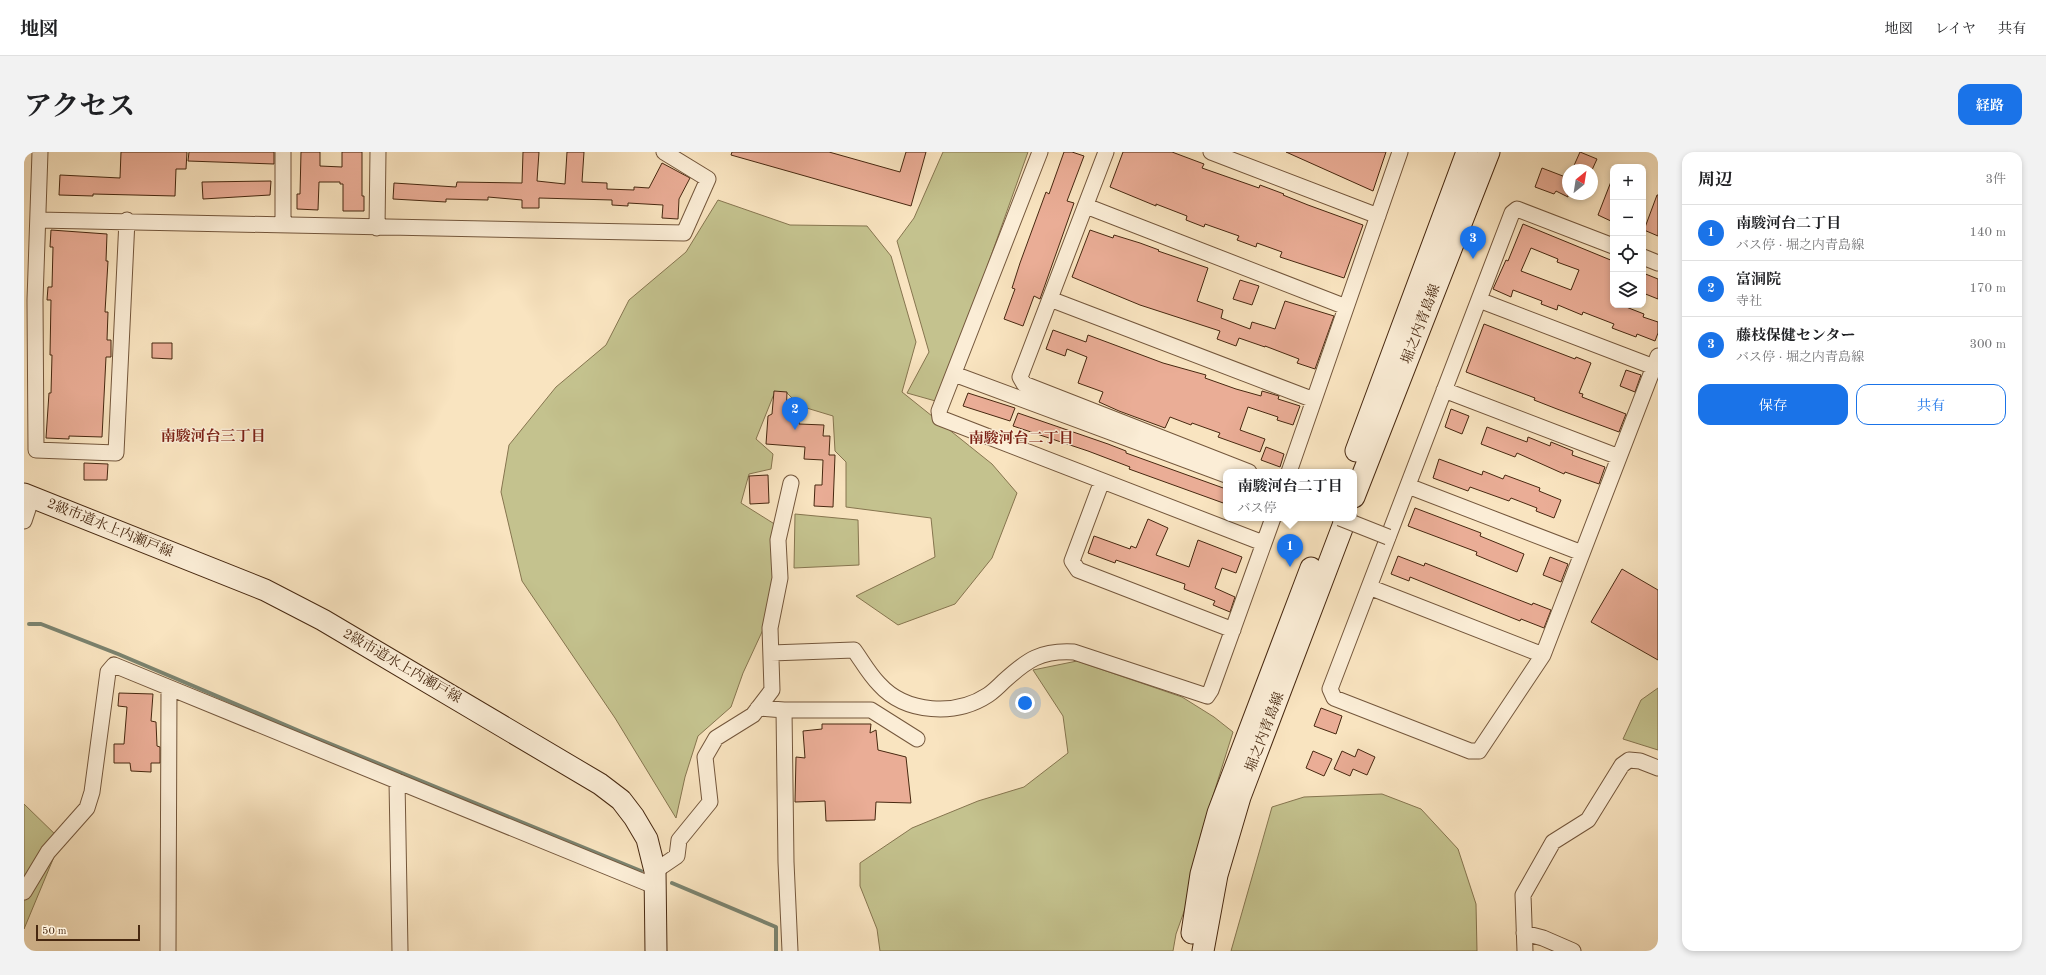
<!DOCTYPE html>
<html lang="ja">
<meta charset="utf-8">
<style>
body{margin:0;font-family:"Old Standard TT","Noto Serif JP",serif;background:#f2f2f2;color:#202124}
.controls{position:absolute;right:12px;top:12px;display:grid;overflow:hidden;border-radius:8px;box-shadow:0 2px 6px #0003}
.controls button{width:36px;height:36px;display:grid;place-items:center;padding:0;border:0;border-bottom:1px solid #e0e0e0;background:#fff;color:#202124;font:20px sans-serif}
.compass{position:absolute;left:1538px;top:12px;width:36px;height:36px;border-radius:50%;background:#fff;box-shadow:0 2px 6px #0003;rotate:30deg}
.scale{position:absolute;left:12px;bottom:10px;width:104px;box-sizing:border-box;padding-left:4px;border:2px solid #472810;border-top:0;font-size:11px;line-height:14px;white-space:nowrap;color:#472810;-webkit-text-stroke:3px #fbedd6;paint-order:stroke}
.you{position:absolute;left:1001px;top:551px;width:14px;height:14px;margin:-10px;border:3px solid #fff;border-radius:50%;background:#1a73e8;box-shadow:0 0 0 6px #1a73e833}
.badge{display:grid;place-items:center;width:26px;height:26px;border-radius:50%;background:#1a73e8;color:#fff;font-size:13px;font-weight:700}
.pin{position:absolute;translate:-50% -33px;filter:drop-shadow(0 1px 2px #0008)}
.pin::after{content:'';position:absolute;top:21px;width:14px;height:12px;background:inherit;clip-path:polygon(0 0,100% 0,50% 100%)}
.popup{position:absolute;left:1199px;top:317px;width:134px;height:52px;box-sizing:border-box;display:grid;place-content:center;border-radius:8px;background:#fff;filter:drop-shadow(0 1px 3px #0005);font-size:13px;white-space:nowrap;color:#757577}
.popup b{font-size:15px;color:#202124}
.popup::after{content:'';position:absolute;left:50%;top:100%;margin-left:-8px;border:8px solid transparent;border-top-color:#fff}
.list{margin:0;padding:0;list-style:none}
h2{display:flex;justify-content:space-between;align-items:center;height:52px;margin:0;padding:0 16px;font-size:17px}
h2 small{font-size:13px;font-weight:400;color:#757577}
.list li{display:grid;grid-template-columns:26px 1fr auto;gap:12px;align-items:center;box-sizing:border-box;height:56px;padding:0 16px;border-top:1px solid #e0e0e0}
.list b{display:block;font-size:15px;white-space:nowrap}
.list p{margin:0;font-size:13px;white-space:nowrap;color:#757577}
.list em{font-size:13px;font-style:normal;color:#757577}
.actions{display:flex;gap:8px;padding:12px 16px}
.actions a{flex:1;padding:9px 0;border:1px solid #1a73e8;border-radius:12px;text-align:center;font-size:14px;color:#1a73e8}
.actions .main{background:#1a73e8;color:#fff}
.icon{flex:none;width:22px;height:22px;fill:none;stroke:currentColor;stroke-width:2;stroke-linecap:round;stroke-linejoin:round}
.map{position:relative;flex:none;width:1634px;height:799px;overflow:hidden;border-radius:12px}
header{display:flex;align-items:center;gap:24px;box-sizing:border-box;height:56px;padding:0 20px;background:#fff;border-bottom:1px solid #e0e0e0}
header strong{font-size:19px}
nav{display:flex;gap:22px;margin-inline-start:auto;font-size:14px}
.intro{display:flex;align-items:center;justify-content:space-between;box-sizing:border-box;height:96px;padding:0 24px}
h1{margin:0;font-size:28px}
.button{padding:10px 18px;border-radius:12px;background:#1a73e8;color:#fff;font-size:14px;font-weight:700}
main{display:flex;gap:24px;padding:0 24px}
aside{flex:1;background:#fff;border-radius:12px;box-shadow:0 2px 6px #0003}
.map>svg:first-child{display:block}
.green{fill:#c4c28e;stroke:#86754f}
.lines{fill:none;stroke-linecap:round;stroke-linejoin:round}
.stream{stroke:#7b836f;stroke-width:4}
.building{fill:#eaad96;stroke:#472810;fill-rule:evenodd}
.street-casing{stroke:#74573c;stroke-width:17}
.secondary-casing{stroke:#472810;stroke-width:23}
.street{stroke:#fbedd6;stroke-width:15}
.secondary{stroke:#fbedd6;stroke-width:21}
.street-bridge-casing{stroke:#74573c;stroke-width:17;stroke-linecap:butt}
.street-bridge{stroke:#fbedd6;stroke-width:15}
.labels{text-anchor:middle;dominant-baseline:central;stroke-width:3;stroke-linejoin:round;paint-order:stroke}
.street-label{font-size:14px;fill:#472810;stroke:#fbedd6}
.neighbourhood-label{font-size:15px;font-weight:bold;fill:#7a1f14;stroke:#fbedd6}
</style>
<header>
<strong>地図</strong>
<nav><a>地図</a><a>レイヤ</a><a>共有</a></nav>
</header>
<div class="intro"><h1>アクセス</h1><a class="button">経路</a></div>
<main>
<div class="map">
<svg width="1634" height="799" viewBox="0 0 1634 799">
<rect width="100%" height="100%" fill="#f9e4c0"/>
<filter id="stains"><feTurbulence type="fractalNoise" baseFrequency=".005" numOctaves="4"/><feColorMatrix values="0 0 0 0 .2 0 0 0 0 .09 0 0 0 0 .02 0 0 0 .5 -.17"/></filter>
<radialGradient id="worn" r=".72"><stop offset=".6" stop-color="#630" stop-opacity="0"/><stop offset="1" stop-color="#630" stop-opacity=".3"/></radialGradient>
<path class="green" d="M919,0H1004L915,250L883,241L905,200L873,89L890,66Z
M694,48L766,73L843,74L867,104L892,190L878,240L968,312L993,341L968,406L931,452L874,473L832,444L911,405L907,366L822,355V310L811,299L809,264L776,254L763,241L750,242L732,287L749,302L747,317L725,322L717,351L760,378L761,430L719,521L707,555L674,584L661,625L652,666L591,566L498,429L477,340L485,293L532,235L582,193L605,148L662,100Z
M771,362L834,368L835,413L770,416Z
M1053,509L1158,545L1190,565L1209,580L1177,682L1167,740L1152,782L1149,799H856L853,777L836,734V711L888,676L954,649L1000,635L1044,601L1039,564L1009,518Z
M1634,536V598L1599,587L1617,548Z
M1358,642L1397,657L1434,697L1452,752L1453,799H1207L1248,655L1280,645Z
M0,652L37,688L0,777Z"/>
<g class="lines">
<path class="stream" d="M5,472H17L94,502L287,584L617,719
M648,731L752,775V799"/>
</g>
<path class="building" d="M97,0H163L162,17H152L151,44L69,42V44L35,43L36,23L96,26Z
M165,0H250V12L164,9Z
M277,0H296V14L318,15V0H338V44H340V59H319V32H316V30H295L294,58L273,57V42H276Z
M499,0H515L513,29L541,32L543,0H560L558,30L583,31V37L610,38V35L625,36L638,11L666,26L655,47L654,67L638,66L639,53L604,51V54L588,53V48L515,46V56H498V48L464,45V48L422,47V50L369,47L370,31L432,35L433,30L498,31Z
M708,0H805L876,20L882,0H902L887,54L707,3Z
M1040,0H1048L1060,4L1043,49L1050,51L1016,147L1010,144L999,174L980,167L991,137L988,136L996,111L1022,40L1025,42Z
M1099,0H1148L1180,12L1178,16L1235,36L1236,33L1260,42L1259,43L1284,53L1339,73L1320,126L1256,105L1258,100L1233,91L1232,95L1213,88L1215,84L1181,72L1180,75L1162,68L1163,64L1132,52V54L1086,35Z
M1262,0H1362L1349,39Z
M1556,0L1573,7L1568,18H1548Z
M1518,16L1544,26V45L1532,39L1530,42L1511,35Z
M1588,27H1589V70L1574,63Z
M247,29L246,43L179,47L178,30Z
M1633,43H1634V84L1620,78Z
M1499,72L1589,109V153H1597L1620,162L1619,165L1634,170V181L1631,189L1613,182L1612,185L1588,176L1590,172L1559,160L1558,163L1534,153L1533,158L1517,152L1518,149L1489,138L1487,145L1469,137L1482,108L1484,109ZM1507,96L1534,107L1533,110L1555,118L1547,138L1497,119Z
M27,78L83,82L82,109H84L81,160H84L83,188H87V205H82L78,285L45,284V287L22,286L25,241H27L28,203H26L27,148H23L24,135H28L29,95H26Z
M1066,78L1089,86L1090,83L1116,91L1135,98L1134,99L1184,116L1173,149L1199,158L1197,166L1226,177L1228,170L1251,177L1261,149L1310,164L1291,217L1273,211L1275,207L1241,194V195L1215,186L1212,194L1193,187L1196,179L1116,153L1048,125Z
M1619,121L1634,127V147L1619,141Z
M1216,128L1235,134L1228,153L1209,147Z
M1460,172L1551,207L1552,205L1567,211L1555,241L1559,242L1558,245L1602,262L1595,280L1533,257L1510,248L1511,246L1442,220Z
M1029,178L1062,190L1064,183L1139,211L1182,223L1181,226L1212,237L1237,244L1238,239L1255,244L1254,247L1276,254L1269,273L1253,268L1254,265L1224,255L1216,278L1241,287L1236,300L1194,285L1196,281L1168,271L1167,273L1146,265L1141,276L1095,259L1075,250L1079,240L1054,231L1063,205L1043,197L1041,204L1022,197Z
M128,191H148V207L128,206Z
M1602,218L1617,223L1611,240L1596,234Z
M750,239L763,240L762,265L775,266V272L800,273L799,284H806L805,303H811L809,355L790,354L791,333H798L799,308L780,307L781,295L742,292L744,264L748,262Z
M944,241L991,256L986,269L939,254Z
M1427,257L1445,264L1438,282L1421,275Z
M994,261L1084,292L1102,299V301L1202,337V352L1105,317L1106,315L1064,299L989,274Z
M1463,275L1503,290L1504,285L1526,294L1527,290L1549,299L1548,303L1581,315L1575,332L1541,320L1540,322L1493,301L1491,305L1457,292Z
M1242,295L1260,302L1256,315L1237,308Z
M1415,307L1458,323L1459,319L1479,327L1481,323L1516,336L1515,339L1537,348L1530,366L1512,359L1513,356L1487,346L1485,349L1446,335L1444,339L1409,326Z
M60,311L84,312L83,328H60Z
M744,323L745,351L726,352L725,324Z
M1391,356L1457,381L1456,384L1500,402L1493,420L1452,403L1453,400L1384,374Z
M1124,367L1144,376L1132,403L1165,415L1174,388L1218,405L1212,421L1198,416L1191,436L1211,445L1206,460L1189,453L1191,449L1160,437L1161,432L1092,408L1091,411L1064,401L1070,384L1106,397L1107,394L1112,396Z
M1374,404L1400,414L1401,411L1508,453L1509,451L1527,458L1520,476L1497,467L1496,469L1386,425L1385,429L1367,422Z
M1526,405L1544,412L1537,430L1519,423Z
M1598,417L1634,438V508L1567,470Z
M95,541L129,542L127,569L132,570L133,594L136,595V611H127V620L107,619L106,611H90V592H100L103,555L94,554Z
M1297,556L1318,564L1312,582L1290,574Z
M798,572H847L846,581L852,578L854,598L882,605L887,651L852,650L851,668L802,669L801,649L771,650L772,605L781,606L779,579L798,577Z
M1334,597L1351,605L1343,623L1329,617L1326,624L1310,617L1318,599L1331,605Z
M1289,599L1308,607L1300,624L1282,616Z"/>
<g class="lines">
<defs>
<path id="street" d="M16,0L11,148L12,298L92,301L103,68
M1016,0L915,259L916,266L1239,391
M1082,0L996,225L1000,232L1225,320
M1187,0L1354,64
M1062,54L1322,155
M14,68L660,81L684,27L640,0
M259,73V0
M353,76L354,0
M1589,94L1493,57L1488,61L1306,537L1310,546L1446,599H1455L1519,503L1634,204
M1619,105L1634,111
M1026,147L1290,248
M1455,148L1630,215
M930,222L1202,323
M1420,238L1595,305
M1265,320L1376,0
M1078,329L1048,409L1054,418L1209,478
M1384,334L1558,401
M0,369L8,345
M1345,435L1519,503
M747,501L830,498C838,509 845,522 855,532C882,562 932,564 964,543C970,539 975,534 980,529C1003,508 1017,498 1050,500L1183,544L1187,538L1249,366
M734,556L760,558H847L893,587
M760,558L762,710L766,799
M373,629L376,799
M631,719L653,704L655,688L686,650L681,605L692,586L729,563L748,538L746,476L756,426L754,388L767,331
M0,740L24,700L63,656L68,640L84,520L90,513C270,588 450,660 630,734
M1500,781L1519,786L1549,799
M144,799L145,536
M1501,799L1499,743L1529,690L1564,668L1598,613L1605,608L1616,609L1634,616"/>
<path id="secondary" d="M1332,299L1443,0
M0,342L241,438L299,468L576,632L597,648L610,665L623,687L631,719L632,799
M1330,345L1465,0
M1168,781L1177,722L1194,661L1287,416
M1179,799L1193,723L1216,645L1322,366"/>
</defs>
<use href="#street" class="street-casing"/>
<use href="#secondary" class="secondary-casing"/>
<use href="#street" class="street"/>
<use href="#secondary" class="secondary"/>
<defs>
<path id="street-bridge" d="M1316,366L1364,385"/>
</defs>
<use href="#street-bridge" class="street-bridge-casing"/>
<use href="#street-bridge" class="street-bridge"/>
</g>
<g class="labels">
<g class="street-label">
<text transform="translate(1397 172) rotate(-69)">堀之内青島線</text>
<text transform="translate(86 376) rotate(22)">2級市道水上内瀬戸線</text>
<text transform="translate(378 514) rotate(30)">2級市道水上内瀬戸線</text>
<text transform="translate(1241 580) rotate(-69)">堀之内青島線</text>
</g>
<g class="neighbourhood-label">
<text x="189" y="285">南駿河台三丁目</text>
<text x="997" y="287">南駿河台二丁目</text>
</g>
</g>
<rect width="100%" height="100%" filter="url(#stains)"/>
<rect width="100%" height="100%" fill="url(#worn)"/>
</svg>
<div class="controls">
<button>+</button>
<button>−</button>
<button><svg class="icon" aria-label="locate" viewBox="0 0 24 24"><circle cx="12" cy="12" r="6"/><path d="M12 2v4M12 18v4M2 12h4M18 12h4"/></svg></button>
<button><svg class="icon" aria-label="layers" viewBox="0 0 24 24"><path d="M12 4l9 5-9 5-9-5zM3 14l9 5 9-5"/></svg></button>
</div>
<svg class="compass" viewBox="-18 -18 36 36"><path d="M0-13l5 13h-10z" fill="#e53935"/><path d="M0 13l5-13h-10z" fill="#757577"/></svg>
<div class="scale">50 m</div>
<div class="you"></div>
<div class="pin badge" style="left:1266px;top:415px">1</div>
<div class="popup"><b>南駿河台二丁目</b>バス停</div>
<div class="pin badge" style="left:771px;top:278px">2</div>
<div class="pin badge" style="left:1449px;top:107px">3</div>
</div>
<aside>
<h2>周辺<small>3件</small></h2>
<ul class="list">
<li><span class="badge">1</span><div><b>南駿河台二丁目</b><p>バス停 · 堀之内青島線</p></div><em>140 m</em></li>
<li><span class="badge">2</span><div><b>富洞院</b><p>寺社</p></div><em>170 m</em></li>
<li><span class="badge">3</span><div><b>藤枝保健センター</b><p>バス停 · 堀之内青島線</p></div><em>300 m</em></li>
</ul>
<div class="actions"><a class="main">保存</a><a>共有</a></div>
</aside>
</main>
